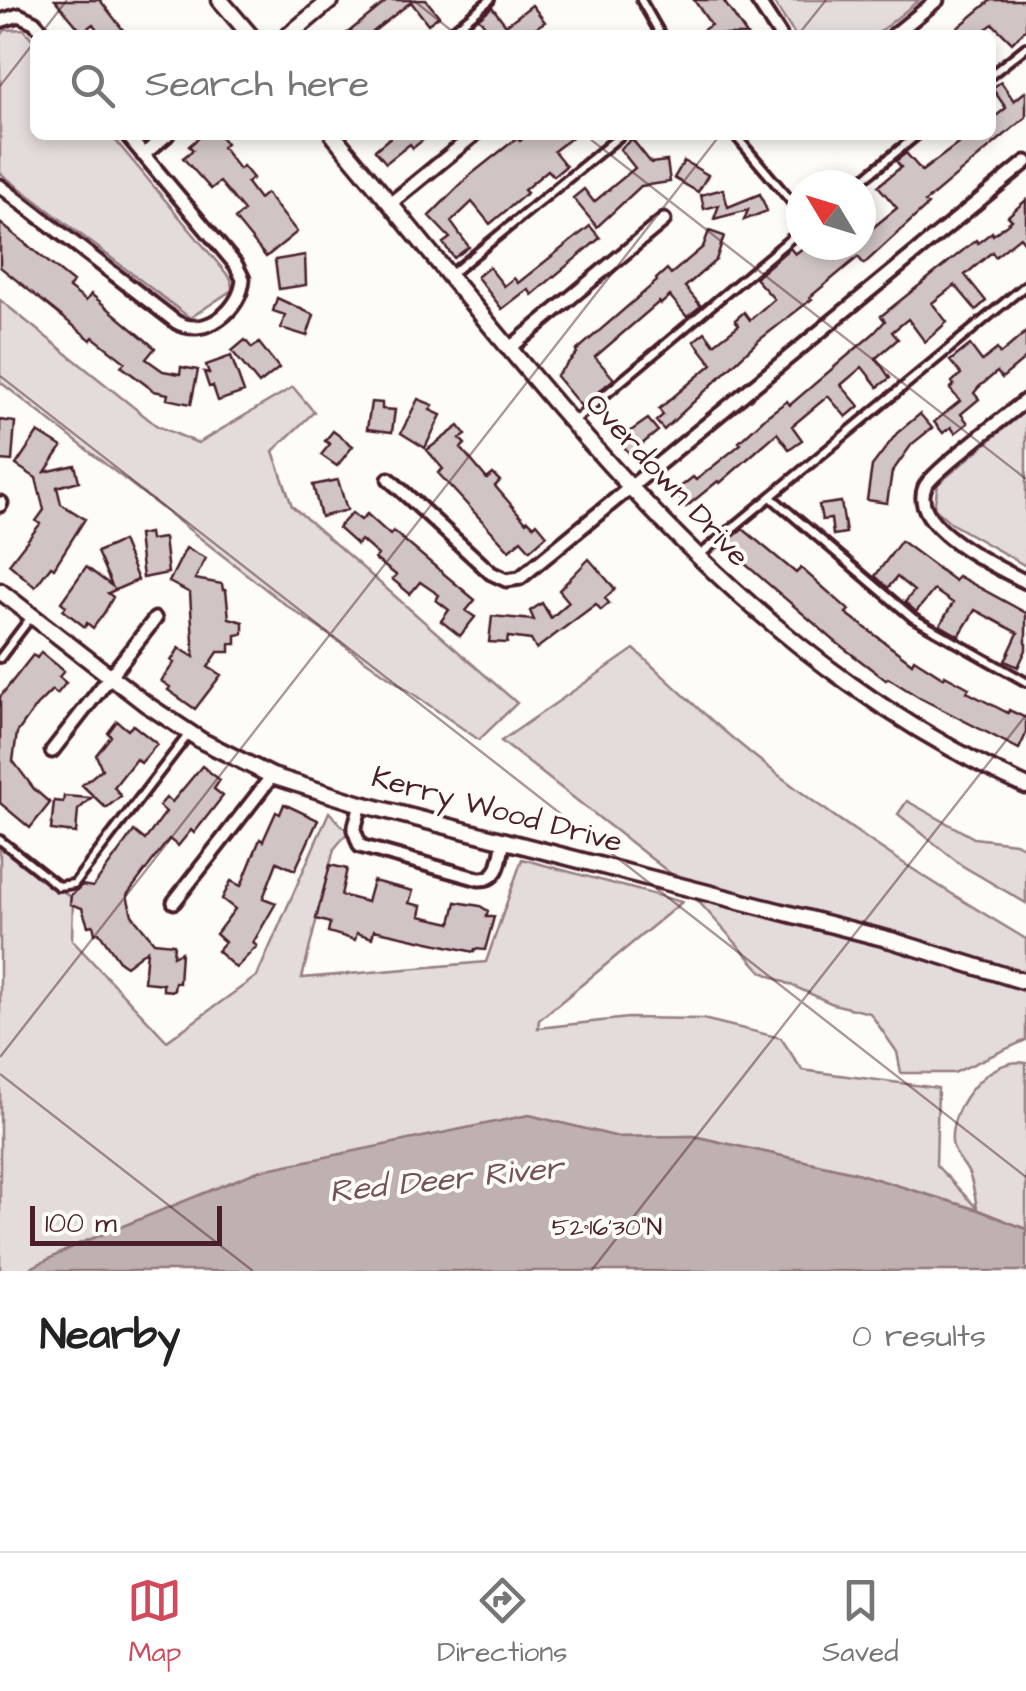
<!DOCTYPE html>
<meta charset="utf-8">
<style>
body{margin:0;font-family:"Architects Daughter",sans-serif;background:#f6f6f6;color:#222}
.compass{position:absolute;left:786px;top:170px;width:90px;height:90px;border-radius:50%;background:#fff;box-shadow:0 5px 15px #0003;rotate:308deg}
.scale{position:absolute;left:30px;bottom:25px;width:192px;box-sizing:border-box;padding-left:10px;border:5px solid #4a1f2b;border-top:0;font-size:28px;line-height:35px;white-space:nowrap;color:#4a1f2b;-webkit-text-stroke:8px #fdfcf7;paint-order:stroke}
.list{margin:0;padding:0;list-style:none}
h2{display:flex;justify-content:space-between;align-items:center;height:130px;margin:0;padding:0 40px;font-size:42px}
h2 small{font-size:32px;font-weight:400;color:#767676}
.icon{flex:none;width:55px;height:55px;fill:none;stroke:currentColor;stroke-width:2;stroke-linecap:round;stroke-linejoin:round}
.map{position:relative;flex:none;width:1026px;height:1271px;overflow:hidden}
.search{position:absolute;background:#fff;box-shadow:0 5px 15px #0003;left:30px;right:30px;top:30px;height:110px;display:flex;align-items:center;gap:25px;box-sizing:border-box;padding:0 35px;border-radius:15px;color:#767676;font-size:38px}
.sheet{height:280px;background:#fff}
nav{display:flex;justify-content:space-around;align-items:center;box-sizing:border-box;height:140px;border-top:2px solid #e0e0e0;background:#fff;font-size:28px;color:#767676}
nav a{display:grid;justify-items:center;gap:5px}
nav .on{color:#d1495b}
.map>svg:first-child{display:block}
.green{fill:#e3dcda;stroke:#967e82;stroke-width:2.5}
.water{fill:#c0b1b1;stroke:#91777b;stroke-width:2.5}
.building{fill:#d0c5c4;stroke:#4a1f2b;stroke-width:2.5}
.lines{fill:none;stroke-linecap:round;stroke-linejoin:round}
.service-casing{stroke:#4a1f2b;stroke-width:14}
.minor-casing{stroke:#4a1f2b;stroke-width:19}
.tertiary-casing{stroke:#4a1f2b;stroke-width:21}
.service{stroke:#fdfcf7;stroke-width:6}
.minor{stroke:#fdfcf7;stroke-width:11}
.tertiary{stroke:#fdfcf7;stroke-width:14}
.ticks{fill:none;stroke:#4a1f2b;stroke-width:2.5;stroke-opacity:0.45}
.labels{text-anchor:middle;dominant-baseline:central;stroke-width:8;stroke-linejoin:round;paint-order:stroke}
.street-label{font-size:30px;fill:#4a1f2b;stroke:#fdfcf7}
.water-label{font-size:32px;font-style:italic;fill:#73525a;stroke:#fdfcf7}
.ticks-label{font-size:25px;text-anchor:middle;fill:#4a1f2b;stroke:#fdfcf7;stroke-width:8;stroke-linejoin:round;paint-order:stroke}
</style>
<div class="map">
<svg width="1026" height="1271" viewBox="0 0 1026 1271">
<rect width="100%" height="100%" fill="#fdfcf7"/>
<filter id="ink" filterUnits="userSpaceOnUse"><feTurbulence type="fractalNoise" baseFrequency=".01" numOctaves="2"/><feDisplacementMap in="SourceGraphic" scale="20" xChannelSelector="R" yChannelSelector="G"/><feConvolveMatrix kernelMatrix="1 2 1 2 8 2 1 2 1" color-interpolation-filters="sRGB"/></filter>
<g filter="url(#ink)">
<path class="green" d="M772,0H919L876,35H795Z
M24,29L35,43V135H111L231,279L232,290L190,318L0,173V37L5,30Z
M0,300L157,426L198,443L293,387L314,412L273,451L292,506L517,703L479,740L286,605L0,382Z
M1026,410V566L952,524L934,508L938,484Z
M634,649C666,678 697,709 730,736C821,813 924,878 1026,939V1040L954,1073H901L897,1052L870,1013L833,1004L762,972L680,881L501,741Z
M907,801L974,838L1015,843L1026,848V903L961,865L898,814Z
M329,812L348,832L334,849L302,978L486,962L522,859L682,902L539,1020L538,1028L628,1018L703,1019L781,1038L802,1070L938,1088L936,1165L977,1208C975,1197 973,1180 967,1170C961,1160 953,1153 952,1142C949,1106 989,1056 1026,1063V1229L978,1210L853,1172L694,1136L618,1137L529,1115L258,1172L79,1244L25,1271H0V840L73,899L72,940L167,1041L257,976Z"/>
<path class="water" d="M529,1115L618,1137L693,1136L853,1172L978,1210L1026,1229V1271H25L79,1244L258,1171Z"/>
<path class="building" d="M55,0H100L127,35H101L93,24L82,32Z
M388,0H426L439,16L428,24L411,2L369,35H345Z
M694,0H723L747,35H695L711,25Z
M991,0H1026V29L1012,43L993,24L977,35H949Z
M532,5L545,22L523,35H493L479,18L492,7L506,25Z
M1001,82L1014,101L1026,91V117L925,202L928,205L864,264L858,257L810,297L812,299L758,341L664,430L656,421L663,415L659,409L712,364L694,341L705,332L714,344L739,325L735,320L744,312L750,320L774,299L755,278L790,248L795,254L807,245H825L833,256L845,246L848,250L854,245H861V220L870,230L897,208L878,186L901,167L896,161L906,153L922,171L959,143L952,135H991V120L1006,108L992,88Z
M202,135H219L226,143L222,147L239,169L243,166L253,178L247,183L259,199L266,193L297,232L266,257L235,219L244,211L220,182L211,189L183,158L193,150L189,146Z
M393,135H429L413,148L410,144L386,163L375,150Z
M527,135H575L554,151L566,166L554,176L548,170L524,190L527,193L490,224L472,202L451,222L469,247L454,258L443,243L450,238L429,216L469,176L517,138L520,141Z
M632,139L651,163L667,161L670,182L641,186L597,227L573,198L584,189L594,202L635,168L620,149Z
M684,161L708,175L698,192L674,178Z
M723,189L728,207L760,194L767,211L744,220L748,210L714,219L719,205L704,209L701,195Z
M1026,200V245L1020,237L995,257L992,252L965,275L986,301L976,310L955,285L932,303L947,322L925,342L908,319L892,332L898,339L876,358L890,378L878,387L862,367L841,385L859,406L846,417L828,396L792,426L802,440L789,449L777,433L720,483L718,481L686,507L674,492L693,477L696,480L741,444L739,442L767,416L787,401L790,405L874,333L885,321L881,316L976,240L978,243L992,232L993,235L1012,220L1008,216Z
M0,223L73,282L69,288L86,301L91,294L155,348L146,359L163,371L180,374L181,367L198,370L191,404L167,399L168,394L154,391L121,366L125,362L93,337L91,340L0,267Z
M590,226L600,238L532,295L528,289L502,309L477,277L489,267L504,286L514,278L518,283Z
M709,231L724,236L716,260L685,287L701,306L687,317L670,296L661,304L659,302L595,357L614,379L581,406L556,376L577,353L576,351L657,281L656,279L667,269L671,274L703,247Z
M305,255L306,285L279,289L275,260Z
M277,298L314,315L307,336L281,328L285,315L273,311Z
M1026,332V358L1002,378L997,372L979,387L974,393L979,399L961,414L968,423L955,433L951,427L943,433L934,422L960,401L950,389L954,385L952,382L961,374L950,361L970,345L982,361L997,349L1000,354Z
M245,340L252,348L259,343L279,368L259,384L232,351Z
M231,356L244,392L218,401L213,386L209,387L204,372L209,373L206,365Z
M418,399L433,405L430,410L441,415L425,448L401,433Z
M371,402L382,403V409L395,410L392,432L367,429Z
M920,414L932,428L912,444L892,472L887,503L867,500L872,466L897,433Z
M648,419L658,431L630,454L618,440Z
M0,420L15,422L12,461L0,460Z
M459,426L466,435L460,439L465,444L461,448L487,479L493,474L500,481L495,486L526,522L528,520L534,526L537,523L547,535L530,550L521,540L509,550L438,473L443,469L427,450Z
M333,431L353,446L337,466L321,455L330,444L325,441Z
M38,432L62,447L45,472L75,465L79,481L57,487L61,504L85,519L54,568L51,566L35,587L9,564L40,524L36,521L44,510L36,478L16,465Z
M338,480L347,510L321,517L313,485Z
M841,502L846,533L833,535L831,519L822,520L819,505Z
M352,513L361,520L367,514L390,535L393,531L475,600L466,611L475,617L460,636L441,621L449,610L436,600L439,595L420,582L410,594L392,579L396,575L375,559L378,555L361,540L357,545L338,528Z
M743,529L796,573L801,568L849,610L846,613L912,663L914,659L944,678L945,675L969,688L967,692L1008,713L1009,710L1026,718V734L1019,749L920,698L888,678L886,680L837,643L723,545Z
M149,533L150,540L164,538L168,573L143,578L138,535Z
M122,541L138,580L108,593L113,597L104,613L93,628L87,623L85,627L63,610L66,606L61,602L86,567L112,586L97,552Z
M901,541L955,581L958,576L1026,613V650L1018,667L1005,661L1018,633L975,610L959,636L940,625L953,603L934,590L916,612L905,602L914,591L897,577L888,588L875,576Z
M186,548L206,558L195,579L222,584L223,590H226L229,618L243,622V634L236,635V644H230V652H218L208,667L221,675L195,709L168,690L170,687L161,681L174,663L171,661L179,648L194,657L190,593L169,582Z
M589,559L615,589L605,598L609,603L601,610L596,604L536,649L531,640L508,637L507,643L489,642L492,616L534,620L530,611L542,603L551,618L569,602L559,590Z
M41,652L64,671L59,677L66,683L57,694L52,690L36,706L17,733L13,761L34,789L50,803L30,828L0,803V697L33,655L37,658Z
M117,721L128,730L133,725L157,744L141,763L136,759L114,787L121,796L106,808L82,785L102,769L96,755L111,736L108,733Z
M202,766L220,780L214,789L223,796L194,833L191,830L178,846L169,839L127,895L132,915L154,942L174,944L173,956L181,952L179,983L175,982L174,991L163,990V984L144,982L147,950L126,966L120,962L99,932L95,934L93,925L88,926L82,908L70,904L71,895L82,885L93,887L134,831L145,840L166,812L159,806L166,798L172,802Z
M64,796L91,798L78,810L76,833L51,830L54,801L63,802Z
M284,804L318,820L295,870L277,862L263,898L276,903L253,943L257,946L236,968L217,951L225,942L216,934L235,909L222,899L231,881L241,886L260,839L263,841L276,812L280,814Z
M330,865L347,869L341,895L367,902L373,881L413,891L409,903L422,906L420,916L451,923L456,902L480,906L488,911L486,917H494L485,950L475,949L474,952L374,930L372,938L357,933L355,940L328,932L330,923L316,919Z"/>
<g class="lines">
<defs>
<path id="service" d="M641,0L661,35
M447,35L490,0
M991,75L1026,47
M735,135L801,213
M856,185L917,135
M450,275L621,135
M574,421L801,230
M772,498L913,618L1026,682
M700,555L1026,285
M0,658L31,617
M0,840L58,886L74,884L188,735"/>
<path id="minor" d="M757,0L780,35
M0,21L19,15L34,22L46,35
M894,35L937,0
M143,155L167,135
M0,186L176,322C205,339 241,310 243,279L236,265L127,135
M391,203L474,135
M510,348L664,220
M1026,400C1008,415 932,472 925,487C908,527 999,568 1026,582
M389,479L491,573L506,580L520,578L1026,162
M0,505L1,503
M52,751L155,619
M361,804L354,830L360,846L479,879C501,880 500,857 504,840
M174,902L272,776"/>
<path id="tertiary" d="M220,0L250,35
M289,35L331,0
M333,135C542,382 722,648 1026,786
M0,591L146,704L202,741L272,776L361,804L891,940L1026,982"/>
</defs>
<use href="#service" class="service-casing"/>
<use href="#minor" class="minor-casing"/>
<use href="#tertiary" class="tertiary-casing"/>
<use href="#service" class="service"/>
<use href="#minor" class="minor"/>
<use href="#tertiary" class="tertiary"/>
</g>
</g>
<path class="ticks" d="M413,0L457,35M40,35L67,0M798,35L826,0M0,86L35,41M585,135L1026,479M0,376L1026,1177M0,1057L720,135M0,1074L253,1271M591,1271L1026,715"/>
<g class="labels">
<g class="street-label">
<text transform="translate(667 480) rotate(47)">Overdown Drive</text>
<text transform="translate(497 810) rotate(15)">Kerry Wood Drive</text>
</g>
<g class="water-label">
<text transform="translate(446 1180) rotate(-6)">Red Deer River</text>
</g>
</g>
<g class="ticks-label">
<text x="607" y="1235">52°16'30"N</text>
</g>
</svg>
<svg class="compass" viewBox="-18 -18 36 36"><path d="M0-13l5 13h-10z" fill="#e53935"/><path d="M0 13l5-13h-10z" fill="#767676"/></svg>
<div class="scale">100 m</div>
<div class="search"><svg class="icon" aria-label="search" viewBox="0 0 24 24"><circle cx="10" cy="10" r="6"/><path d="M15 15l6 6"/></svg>Search here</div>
</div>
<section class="sheet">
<h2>Nearby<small>0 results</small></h2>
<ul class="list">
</ul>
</section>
<nav>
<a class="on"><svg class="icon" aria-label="map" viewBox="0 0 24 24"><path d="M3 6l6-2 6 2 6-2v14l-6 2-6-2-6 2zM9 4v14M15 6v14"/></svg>Map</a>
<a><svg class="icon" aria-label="directions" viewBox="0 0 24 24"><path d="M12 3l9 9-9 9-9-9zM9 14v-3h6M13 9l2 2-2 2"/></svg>Directions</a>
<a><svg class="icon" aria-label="saved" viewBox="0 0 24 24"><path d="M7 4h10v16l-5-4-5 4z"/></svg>Saved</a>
</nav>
